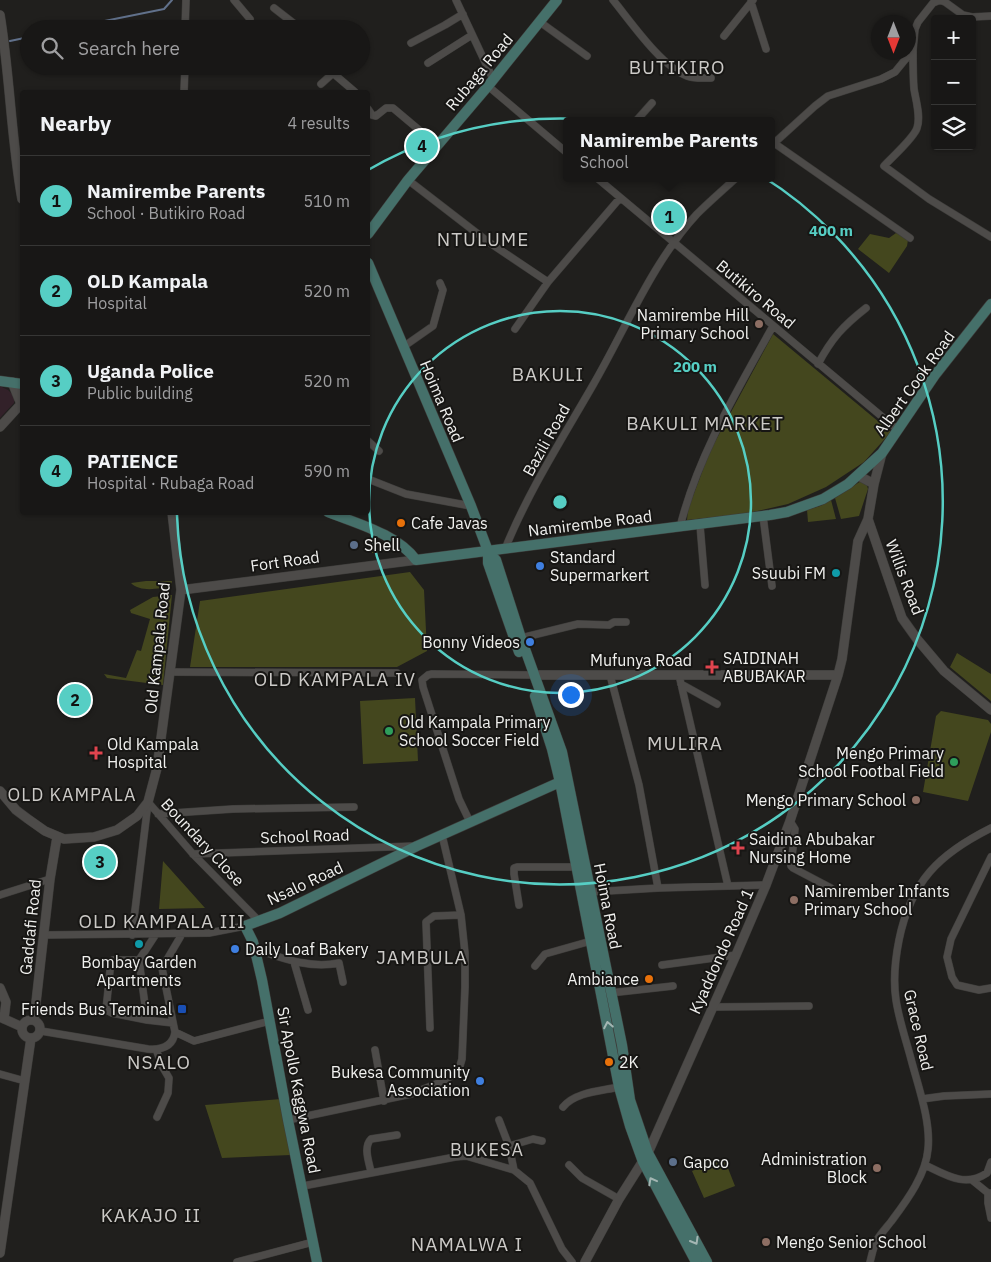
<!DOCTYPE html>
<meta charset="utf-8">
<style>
body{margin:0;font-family:"IBM Plex Sans",sans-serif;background:#21201f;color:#f1f3f6}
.controls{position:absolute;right:15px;top:15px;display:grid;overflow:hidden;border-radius:5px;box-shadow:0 1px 4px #0004}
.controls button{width:45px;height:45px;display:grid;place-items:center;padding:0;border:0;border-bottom:1px solid #363635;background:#181716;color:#f1f3f6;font:25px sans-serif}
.compass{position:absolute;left:871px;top:15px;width:45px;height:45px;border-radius:50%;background:#181716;box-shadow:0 1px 4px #0004;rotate:180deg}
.you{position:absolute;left:570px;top:694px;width:18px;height:18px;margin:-12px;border:4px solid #fff;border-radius:50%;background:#1a73e8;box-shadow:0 0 0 8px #1a73e833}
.badge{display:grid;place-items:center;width:32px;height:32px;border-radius:50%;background:#56cec4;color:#111;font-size:16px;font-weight:700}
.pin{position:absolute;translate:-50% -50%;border:2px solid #fff;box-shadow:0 1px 5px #0006}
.popup{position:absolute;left:563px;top:117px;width:212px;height:65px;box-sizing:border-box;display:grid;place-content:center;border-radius:5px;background:#181716;filter:drop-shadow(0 1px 4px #0005);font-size:16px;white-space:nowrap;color:#9f9fa1}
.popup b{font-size:19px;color:#f1f3f6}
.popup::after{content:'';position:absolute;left:50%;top:100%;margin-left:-10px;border:10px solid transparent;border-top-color:#181716}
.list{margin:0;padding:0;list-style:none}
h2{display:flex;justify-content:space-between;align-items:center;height:65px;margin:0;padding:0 20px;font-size:21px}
h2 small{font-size:16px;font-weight:400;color:#9f9fa1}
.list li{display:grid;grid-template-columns:32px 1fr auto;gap:15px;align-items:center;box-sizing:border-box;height:90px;padding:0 20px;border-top:1px solid #363635}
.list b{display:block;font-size:19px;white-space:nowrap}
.list p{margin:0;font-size:16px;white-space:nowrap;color:#9f9fa1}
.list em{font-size:16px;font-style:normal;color:#9f9fa1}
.icon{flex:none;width:28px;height:28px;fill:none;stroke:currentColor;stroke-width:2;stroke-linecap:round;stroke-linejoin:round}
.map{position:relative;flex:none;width:991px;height:1262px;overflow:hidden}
.search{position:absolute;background:#181716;box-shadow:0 1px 4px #0004;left:20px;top:20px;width:350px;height:55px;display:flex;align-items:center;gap:12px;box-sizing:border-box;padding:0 18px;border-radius:28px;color:#9f9fa1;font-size:19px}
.panel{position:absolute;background:#181716;box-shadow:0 1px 4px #0004;left:20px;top:90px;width:350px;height:425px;border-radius:5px}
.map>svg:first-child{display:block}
.commercial{fill:#322129}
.green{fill:#44471e}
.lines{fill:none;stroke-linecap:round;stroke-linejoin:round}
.stream{stroke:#61718b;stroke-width:2}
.minor-casing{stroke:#3d3c3a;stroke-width:8}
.tertiary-casing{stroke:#3d3c3a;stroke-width:10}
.secondary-casing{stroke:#3d3c3a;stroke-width:11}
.minor{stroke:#4d4b49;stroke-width:7}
.tertiary{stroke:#4d4b49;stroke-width:9}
.secondary{stroke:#45706a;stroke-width:10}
.oneway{stroke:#a3b6b3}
.ring{fill:none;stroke:#56cec4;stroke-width:2.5}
.education-dot{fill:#8d6e63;stroke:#171614;stroke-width:2}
.food-dot{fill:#e8710a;stroke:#171614;stroke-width:2}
.service-dot{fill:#5c6f8a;stroke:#171614;stroke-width:2}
.shop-dot{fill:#3f7fe0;stroke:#171614;stroke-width:2}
.culture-dot{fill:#0f9aa8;stroke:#171614;stroke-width:2}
.health-dot{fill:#e0444e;stroke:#171614;stroke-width:2}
.leisure-dot{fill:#2e9e5b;stroke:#171614;stroke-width:2}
.transit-dot{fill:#1a4fb4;stroke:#171614;stroke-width:2}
.labels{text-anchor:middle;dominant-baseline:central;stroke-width:4;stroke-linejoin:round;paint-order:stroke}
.street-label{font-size:16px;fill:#f0f0ee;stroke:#171614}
.poi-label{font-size:16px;fill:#f0f0ee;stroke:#171614;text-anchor:start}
.neighbourhood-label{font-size:18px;letter-spacing:1px;fill:#cccac7;stroke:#171614}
.quarter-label{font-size:19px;letter-spacing:1px;fill:#cccac7;stroke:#171614}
.centre{fill:#56cec4;stroke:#171614;stroke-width:2.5}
.ring-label{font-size:15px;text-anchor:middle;font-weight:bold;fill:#56cec4;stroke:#171614;stroke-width:4;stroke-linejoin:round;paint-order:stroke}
</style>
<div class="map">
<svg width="991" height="1262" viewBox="0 0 991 1262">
<rect width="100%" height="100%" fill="#201f1d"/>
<path class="commercial" d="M0,386L8,390L14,396V403L0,418Z"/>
<path class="green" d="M896,233L905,236L908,240L907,246L889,273L858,249L870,234L889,238Z
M773,334L891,432L864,462L826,487L788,504L744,514L687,520L688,509L710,451Z
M861,481L866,482L868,489L859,516L841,519L835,498Z
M831,500L836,519L808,522L807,510L820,506Z
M371,539L389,546L392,548L391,550L372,553Z
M410,572L424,590L427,651L397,667H190L200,601Z
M146,581H172L171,587C159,588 141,593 131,583Z
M172,595L163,685L107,678L104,674L126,678L137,650L141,651L150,619L131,613L130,610L153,597Z
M957,653L991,674V701L950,667Z
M415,698L418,761L363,764L360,701Z
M941,711L988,720L991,724V732L968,801L923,792L936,716Z
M163,861L205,908L159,909Z
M281,1099L291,1155L222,1158L205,1105Z
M724,1158L735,1186L704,1198L692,1171Z"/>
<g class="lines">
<path class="stream" d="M65,29L164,9L172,0
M10,41L29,37"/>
<defs>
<path id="minor" d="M234,0L250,19
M456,0L493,79
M613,0C631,22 661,66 687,76C694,79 703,78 711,78
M751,2L766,49
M274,8L301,29
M540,22L587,56
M185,29L186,0
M724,36L753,0
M411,43L445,25L463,14
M913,50C913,63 913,77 914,89C916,101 921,117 917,128C914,138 892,157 884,166L929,199L991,237
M428,63L472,35
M334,74L355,92
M321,84L341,66
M488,86L566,152
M184,92L185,66
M368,109L372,115L376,116L386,108H393L437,145
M636,121L652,103
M774,143L910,238
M772,145L815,106L828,96L881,79L895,72L913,50L915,29L918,22L933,3L940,0L945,2L963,15L972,17L991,16
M597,178L898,430
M408,180L487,241L548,282
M515,329L548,282L620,198
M403,347L433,326L443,290L440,283
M818,364C832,338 843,326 866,308
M368,441L379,451
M368,479L406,494L471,506
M763,516L772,586
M700,525L705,585
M680,527C698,455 737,391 773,326
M505,549C528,492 562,439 593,385C625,330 653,261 697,214C709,202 723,190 736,178
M521,638L578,624L609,625L614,622H626
M171,672L397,673
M610,675L639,785L658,888
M679,675L728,886
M681,684L717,704
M148,802L193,854L259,921
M158,814L233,809L354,807
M790,821L795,829L791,866L793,868L831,888
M470,822L459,799L423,687L422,680L428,675L432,674L534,675
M193,854L415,846
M991,857L951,939L947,957L952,977L957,985L979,990L991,988
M590,892L658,888L766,885
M0,895L50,879
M519,905L514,874V868L517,867H578
M156,934L139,960L147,1020L173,1023
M44,935L209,933L245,926
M132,935L148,803
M255,949C282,958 309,969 339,963L343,982
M139,960H113L111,961L106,1010L112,1013L147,1020
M294,962L308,1010
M662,965L736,955
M535,966L545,954L591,941
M610,993L673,986
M713,1007L809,1006
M430,1028L426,922L434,916L461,915
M41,1031L148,1049C161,1050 173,1047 175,1032L162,968L182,934
M175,1032L194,1041L270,1021
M156,1049L162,1066L169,1078L168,1093L157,1117
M375,1050L384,1101
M0,1074L25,1081
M922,1099L944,1096L991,1094
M563,1107C575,1092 601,1091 619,1087
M288,1120L411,1094L441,1082L453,1075L459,1069L462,1059L465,987V953L461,915L442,835
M499,1120L509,1146L514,1170
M509,1146L533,1139L542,1141
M569,1165L582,1178L619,1199
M925,1165C946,1175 965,1188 987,1173L991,1162
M371,1172C369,1162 363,1147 371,1139L397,1135
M972,1180L988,1193
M303,1186L455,1157L466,1156L514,1170L530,1183L562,1249L572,1262
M991,1193H988V1203L991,1218
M237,1262L313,1242
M870,1262C872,1255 873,1247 877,1240C881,1233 888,1226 893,1219C908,1199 926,1174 928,1149C931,1121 918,1086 911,1059C906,1040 899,1020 896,1000C893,980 895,960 899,940C911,881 939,854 991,828"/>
<path id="tertiary" d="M0,15C10,76 11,138 22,199
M12,382L21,404
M0,427L21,404
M882,453L874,484L868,519L902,618L917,639L944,671L991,710
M859,476L874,484
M181,590L416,560
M534,675H838
M0,791L16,810L28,819L45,831L64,839L94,837L117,830L137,816L148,802L157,768L181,590L172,512
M0,988L6,1002L4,1019
M0,1017L22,1027
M22 1029a9 9 0 1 1 18 0a9 9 0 1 1-18 0Z
M34,1020L50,879L57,837
M0,1253L31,1038
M585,1262L619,1199L648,1153L736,955L766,885L790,821L838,675L842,659L858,541L868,519"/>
<path id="secondary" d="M368,234L408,180L488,86L557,0
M368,263L471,506L488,551L496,560L521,638L562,752L622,1045L630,1100L648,1153L707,1262
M0,381L22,384
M328,512C358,524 397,534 416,560L770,515L787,512L823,499L848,484L882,453L935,375L991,304
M488,551V563L519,652
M535,696L552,749L560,782L619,1087L630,1126L643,1162L696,1262
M317,1262L288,1120L262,980L253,942L245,926L280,913L417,846L560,782"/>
</defs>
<use href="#minor" class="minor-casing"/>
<use href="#tertiary" class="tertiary-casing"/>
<use href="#secondary" class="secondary-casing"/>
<use href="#minor" class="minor"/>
<use href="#tertiary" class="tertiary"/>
<use href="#secondary" class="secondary"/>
</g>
<defs><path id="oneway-chevron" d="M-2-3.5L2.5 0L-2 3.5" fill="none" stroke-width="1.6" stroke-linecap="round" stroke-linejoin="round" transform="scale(1.25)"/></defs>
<g class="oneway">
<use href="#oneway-chevron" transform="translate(608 1025) rotate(-101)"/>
<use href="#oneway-chevron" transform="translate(652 1181) rotate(-118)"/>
<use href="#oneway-chevron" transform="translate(695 1241) rotate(60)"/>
</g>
<g class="ring">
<circle cx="560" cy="502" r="191"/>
<path d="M368 170A383 383 0 1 1 177 515"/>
</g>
<g class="education-dot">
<circle cx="759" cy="324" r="5"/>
<circle cx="916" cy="800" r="5"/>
<circle cx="794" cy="900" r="5"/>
<circle cx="877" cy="1168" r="5"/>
<circle cx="766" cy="1242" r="5"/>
</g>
<g class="food-dot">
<circle cx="401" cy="523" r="5"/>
<circle cx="649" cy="979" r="5"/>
<circle cx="609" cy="1062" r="5"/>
</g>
<g class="service-dot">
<circle cx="354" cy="545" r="5"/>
<circle cx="673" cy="1162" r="5"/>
</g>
<g class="shop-dot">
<circle cx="540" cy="566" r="5"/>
<circle cx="530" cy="642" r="5"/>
<circle cx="235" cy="949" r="5"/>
<circle cx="480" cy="1081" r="5"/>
</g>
<g class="culture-dot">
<circle cx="836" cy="573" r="5"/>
<circle cx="139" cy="944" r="5"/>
</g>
<g class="health-dot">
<path d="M709.5 659.5h5v5h5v5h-5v5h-5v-5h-5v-5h5z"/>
<path d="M93.5 745.5h5v5h5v5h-5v5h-5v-5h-5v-5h5z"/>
<path d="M735.5 840.5h5v5h5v5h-5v5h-5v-5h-5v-5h5z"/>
</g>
<g class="leisure-dot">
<circle cx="389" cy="731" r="5"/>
<circle cx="954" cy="762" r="5"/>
</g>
<rect class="transit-dot" x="177" y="1004" width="10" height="10" rx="2.5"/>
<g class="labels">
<g class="street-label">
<text transform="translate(479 72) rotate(-50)">Rubaga Road</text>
<text transform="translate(756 294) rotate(40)">Butikiro Road</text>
<text transform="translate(914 383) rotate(-54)">Albert Cook Road</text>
<text transform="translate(442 401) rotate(67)">Hoima Road</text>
<text transform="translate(546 440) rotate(-61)">Bazili Road</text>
<text transform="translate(590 523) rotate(-7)">Namirembe Road</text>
<text transform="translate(285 561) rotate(-8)">Fort Road</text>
<text transform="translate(905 577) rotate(69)">Willis Road</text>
<text transform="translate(157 648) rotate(-84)">Old Kampala Road</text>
<text x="641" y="660">Mufunya Road</text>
<text transform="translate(305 836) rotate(-2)">School Road</text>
<text transform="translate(203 842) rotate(47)">Boundary Close</text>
<text transform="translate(305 883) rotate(-25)">Nsalo Road</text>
<text transform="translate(608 906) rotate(79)">Hoima Road</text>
<text transform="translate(30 927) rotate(-84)">Gaddafi Road</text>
<text transform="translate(721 951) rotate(-66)">Kyaddondo Road 1</text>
<text transform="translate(919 1030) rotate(77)">Grace Road</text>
<text transform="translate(299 1090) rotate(79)">Sir Apollo Kaggwa Road</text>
</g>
<g class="poi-label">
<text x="749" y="315" text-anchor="end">Namirembe Hill<tspan x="749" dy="18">Primary School</tspan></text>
<text x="411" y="523">Cafe Javas</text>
<text x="364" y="545">Shell</text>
<text x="550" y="557">Standard<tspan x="550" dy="18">Supermarkert</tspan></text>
<text x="826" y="573" text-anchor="end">Ssuubi FM</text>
<text x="520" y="642" text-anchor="end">Bonny Videos</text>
<text x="723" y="658">SAIDINAH<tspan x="723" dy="18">ABUBAKAR</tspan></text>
<text x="399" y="722">Old Kampala Primary<tspan x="399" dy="18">School Soccer Field</tspan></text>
<text x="107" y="744">Old Kampala<tspan x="107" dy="18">Hospital</tspan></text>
<text x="944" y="753" text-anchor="end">Mengo Primary<tspan x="944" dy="18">School Footbal Field</tspan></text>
<text x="906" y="800" text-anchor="end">Mengo Primary School</text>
<text x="749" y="839">Saidina Abubakar<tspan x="749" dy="18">Nursing Home</tspan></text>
<text x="804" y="891">Namirember Infants<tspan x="804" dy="18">Primary School</tspan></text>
<text x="245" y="949">Daily Loaf Bakery</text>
<text x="139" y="962" text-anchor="middle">Bombay Garden<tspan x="139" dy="18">Apartments</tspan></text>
<text x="639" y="979" text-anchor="end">Ambiance</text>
<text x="172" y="1009" text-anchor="end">Friends Bus Terminal</text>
<text x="619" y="1062">2K</text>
<text x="470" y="1072" text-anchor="end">Bukesa Community<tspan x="470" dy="18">Association</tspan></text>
<text x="867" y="1159" text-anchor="end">Administration<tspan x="867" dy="18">Block</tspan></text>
<text x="683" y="1162">Gapco</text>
<text x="776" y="1242">Mengo Senior School</text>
</g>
<g class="neighbourhood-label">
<text x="72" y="794">OLD KAMPALA</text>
<text x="487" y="1149">BUKESA</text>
</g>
<g class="quarter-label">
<text x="677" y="67">BUTIKIRO</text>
<text x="483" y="239">NTULUME</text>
<text x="548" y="374">BAKULI</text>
<text x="705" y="423">BAKULI MARKET</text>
<text x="335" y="679">OLD KAMPALA IV</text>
<text x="685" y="743">MULIRA</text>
<text x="162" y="921">OLD KAMPALA III</text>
<text x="422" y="957">JAMBULA</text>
<text x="159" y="1062">NSALO</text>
<text x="151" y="1215">KAKAJO II</text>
<text x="467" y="1244">NAMALWA I</text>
</g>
</g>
<circle cx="560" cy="502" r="8" class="centre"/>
<g class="ring-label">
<text x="831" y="236">400 m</text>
<text x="695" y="372">200 m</text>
</g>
</svg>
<div class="controls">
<button>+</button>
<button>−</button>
<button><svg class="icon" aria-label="layers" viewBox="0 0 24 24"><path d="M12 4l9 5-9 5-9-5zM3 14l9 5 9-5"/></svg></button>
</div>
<svg class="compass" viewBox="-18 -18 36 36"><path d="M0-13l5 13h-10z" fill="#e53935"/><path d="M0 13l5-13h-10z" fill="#9f9fa1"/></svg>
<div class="you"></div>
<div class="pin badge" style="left:669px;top:217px">1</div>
<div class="popup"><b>Namirembe Parents</b>School</div>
<div class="pin badge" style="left:75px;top:700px">2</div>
<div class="pin badge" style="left:100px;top:862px">3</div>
<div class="pin badge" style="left:422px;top:146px">4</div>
<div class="search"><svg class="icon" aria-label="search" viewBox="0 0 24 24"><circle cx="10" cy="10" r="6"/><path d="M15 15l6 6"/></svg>Search here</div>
<section class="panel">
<h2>Nearby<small>4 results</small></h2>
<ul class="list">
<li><span class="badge">1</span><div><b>Namirembe Parents</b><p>School · Butikiro Road</p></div><em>510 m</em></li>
<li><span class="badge">2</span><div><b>OLD Kampala</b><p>Hospital</p></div><em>520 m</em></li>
<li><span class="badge">3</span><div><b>Uganda Police</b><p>Public building</p></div><em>520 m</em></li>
<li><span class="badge">4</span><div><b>PATIENCE</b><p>Hospital · Rubaga Road</p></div><em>590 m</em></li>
</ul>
</section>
</div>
